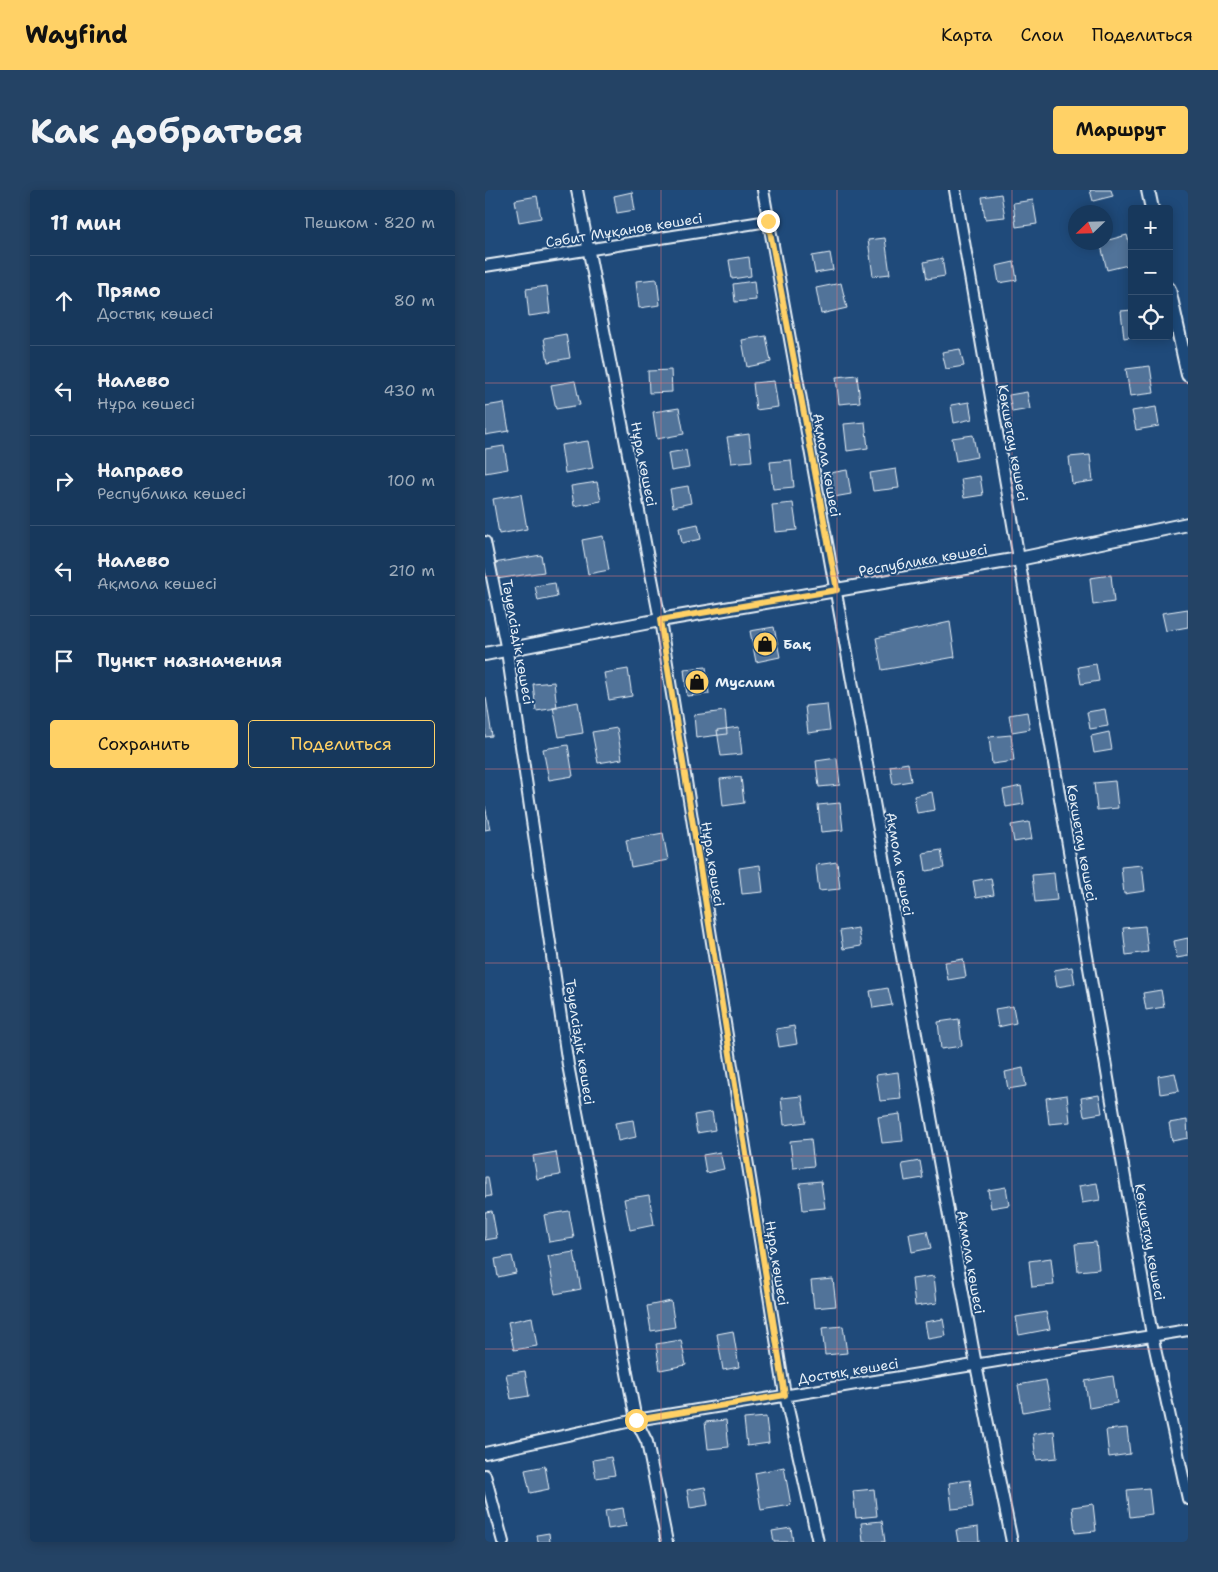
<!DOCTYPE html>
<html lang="ru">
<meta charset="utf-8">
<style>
body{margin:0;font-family:"Shantell Sans",sans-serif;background:#244365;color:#f1f3f6}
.controls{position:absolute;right:15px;top:15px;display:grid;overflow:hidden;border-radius:5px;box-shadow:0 2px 12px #0003}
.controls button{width:45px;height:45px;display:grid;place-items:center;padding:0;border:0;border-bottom:1px solid #365272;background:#17385c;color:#f1f3f6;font:25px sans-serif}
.compass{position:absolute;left:583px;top:15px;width:45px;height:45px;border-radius:50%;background:#17385c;box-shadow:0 2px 12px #0003;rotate:247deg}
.stop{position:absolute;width:15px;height:15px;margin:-11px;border:4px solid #ffd166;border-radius:50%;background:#fff}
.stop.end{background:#ffd166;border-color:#fff;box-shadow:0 1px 5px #0008}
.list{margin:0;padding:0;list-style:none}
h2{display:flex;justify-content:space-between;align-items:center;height:65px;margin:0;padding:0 20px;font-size:21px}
h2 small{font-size:16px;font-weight:400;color:#9eacbb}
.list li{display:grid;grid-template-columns:32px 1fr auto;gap:15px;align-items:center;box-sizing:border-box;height:90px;padding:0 20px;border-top:1px solid #365272}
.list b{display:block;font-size:19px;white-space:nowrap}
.list p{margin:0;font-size:16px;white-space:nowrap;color:#9eacbb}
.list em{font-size:16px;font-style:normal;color:#9eacbb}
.actions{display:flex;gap:10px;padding:15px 20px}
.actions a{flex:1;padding:11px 0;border:1px solid #ffd166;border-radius:5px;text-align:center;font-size:18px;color:#ffd166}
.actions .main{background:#ffd166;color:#111}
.icon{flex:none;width:28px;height:28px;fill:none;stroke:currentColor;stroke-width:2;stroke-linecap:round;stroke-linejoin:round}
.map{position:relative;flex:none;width:703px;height:1352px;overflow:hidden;border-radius:5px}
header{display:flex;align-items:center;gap:30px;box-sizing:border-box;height:70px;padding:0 25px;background:#ffd166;color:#111}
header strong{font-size:24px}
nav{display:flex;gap:28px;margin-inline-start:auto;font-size:18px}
.intro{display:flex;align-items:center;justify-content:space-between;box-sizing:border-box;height:120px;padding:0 30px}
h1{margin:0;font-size:35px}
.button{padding:12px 22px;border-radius:5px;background:#ffd166;color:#111;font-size:18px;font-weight:700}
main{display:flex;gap:30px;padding:0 30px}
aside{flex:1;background:#17385c;border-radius:5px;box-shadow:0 2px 12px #0003}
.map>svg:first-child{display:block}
.building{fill:#517399;stroke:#e8f1f8}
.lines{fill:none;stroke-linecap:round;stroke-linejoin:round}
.minor-casing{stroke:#e8f1f8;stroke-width:14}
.tertiary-casing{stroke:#e8f1f8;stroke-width:16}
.minor{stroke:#1f4a7a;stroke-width:10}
.tertiary{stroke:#1f4a7a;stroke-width:12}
.route{stroke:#ffd166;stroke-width:6}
.grid{fill:none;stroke:#dd787b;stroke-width:1;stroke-opacity:0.55}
.labels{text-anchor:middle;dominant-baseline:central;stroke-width:4;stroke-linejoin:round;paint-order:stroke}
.street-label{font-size:14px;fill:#e8f1f8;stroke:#1f4a7a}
.poi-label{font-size:14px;font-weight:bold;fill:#e8f1f8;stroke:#1f4a7a;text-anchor:start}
</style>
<header>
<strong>Wayfind</strong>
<nav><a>Карта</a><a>Слои</a><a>Поделиться</a></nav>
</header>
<div class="intro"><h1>Как добраться</h1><a class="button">Маршрут</a></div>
<main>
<aside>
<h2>11 мин<small>Пешком · 820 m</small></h2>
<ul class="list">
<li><svg class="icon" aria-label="ahead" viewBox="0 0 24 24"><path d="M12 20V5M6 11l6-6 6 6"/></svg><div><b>Прямо</b><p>Достық көшесі</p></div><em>80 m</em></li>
<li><svg class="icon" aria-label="left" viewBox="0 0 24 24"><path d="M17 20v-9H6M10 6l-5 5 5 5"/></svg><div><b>Налево</b><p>Нұра көшесі</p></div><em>430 m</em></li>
<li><svg class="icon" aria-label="right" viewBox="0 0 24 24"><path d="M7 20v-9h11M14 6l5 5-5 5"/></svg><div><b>Направо</b><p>Республика көшесі</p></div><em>100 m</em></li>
<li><svg class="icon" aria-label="left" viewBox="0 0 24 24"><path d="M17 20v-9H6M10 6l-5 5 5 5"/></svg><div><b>Налево</b><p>Ақмола көшесі</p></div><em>210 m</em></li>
<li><svg class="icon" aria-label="arrive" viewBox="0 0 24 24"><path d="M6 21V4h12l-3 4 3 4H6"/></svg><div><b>Пункт назначения</b></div></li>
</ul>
<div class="actions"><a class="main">Сохранить</a><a>Поделиться</a></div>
</aside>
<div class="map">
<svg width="703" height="1352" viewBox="0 0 703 1352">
<rect width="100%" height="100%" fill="#1f4a7a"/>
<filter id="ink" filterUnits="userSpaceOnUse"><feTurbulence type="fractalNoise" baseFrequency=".02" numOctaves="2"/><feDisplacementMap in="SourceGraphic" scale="10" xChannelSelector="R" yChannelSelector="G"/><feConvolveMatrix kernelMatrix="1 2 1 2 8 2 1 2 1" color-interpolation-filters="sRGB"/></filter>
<g filter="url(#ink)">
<path class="building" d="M605,0H626L628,6L608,11Z
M147,2L150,20L132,23L129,6Z
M516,4L520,27L500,29L497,7Z
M52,6L56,28L34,32L30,10Z
M548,10L552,34L531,37L528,13Z
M642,45L647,63V74L622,80L615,52H620V51Z
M400,48L405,84L388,86L383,50Z
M345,63L348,80L330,83L327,66Z
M264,67L266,86L247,89L244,70Z
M457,68L460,86L442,89L439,72Z
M529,72L532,90L514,93L511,76Z
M172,89L175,115L154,118L151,91Z
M269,91L271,110L250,112L248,94Z
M356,93L362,118L336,124L331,98Z
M62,96L65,123L44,126L41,99Z
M647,120V146H650L639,148L636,121Z
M81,144L85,168L63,172L59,148Z
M281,146L286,172L262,177L257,150Z
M475,159L479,176L461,179L457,162Z
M665,176L669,203L645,206L641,179Z
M186,180L187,202L164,203L163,181Z
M372,185L375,212L354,214L351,187Z
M90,191L95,215L71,219L66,195Z
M289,191L293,217L271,220L268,193Z
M542,202L545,219L527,222L524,205Z
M484,212L487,229L469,233L466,215Z
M19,213L24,241L0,245V216Z
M671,217L674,236L651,240L647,221Z
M194,218L199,244L172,249L168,222Z
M380,232L383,258L362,261L359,234Z
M264,244L267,271L246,273L242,247Z
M488,245L492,267L471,271L467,248Z
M103,251L108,278L80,283L76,255Z
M19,256L23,279L0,283V259Z
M201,260L204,278L186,281L183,263Z
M605,265L608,291L587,294L584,267Z
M306,270L309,297L288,299L285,272Z
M411,279L414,298L388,301L385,283Z
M362,280L366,304L349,307L345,283Z
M495,286L498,305L479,308L476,289Z
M112,292L116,311L89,316L86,296Z
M203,296L206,313L188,317L185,299Z
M36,304L42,339L14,344L8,309Z
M308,313L312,340L290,342L287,315Z
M213,334L216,349L197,353L194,338Z
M118,346L124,380L103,384L97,350Z
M56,365L59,382L11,389L9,373Z
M626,385L629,412L608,415L605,388Z
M70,393L72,407L53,411L50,396Z
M703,419V437L681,441L677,423Z
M465,432L470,467L397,480L391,448Z
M289,437L295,467L271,472L265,441Z
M611,474L614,491L596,494L593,477Z
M221,477L224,504L202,506L199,479Z
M143,479L147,506L124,510L119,483Z
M69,492L72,518L51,521L48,494Z
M1,507L7,546L0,547V508Z
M93,512L98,543L74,547L68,517Z
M342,514L345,540L323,543L320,516Z
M620,519L623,536L605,539L602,522Z
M240,521L242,544L211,548L209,525Z
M542,522L545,539L527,542L524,525Z
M254,537L257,564L236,566L232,540Z
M132,538L137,569L113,573L107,542Z
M624,542L627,560L609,563L606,546Z
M526,545L529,571L507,574L504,547Z
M83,555L88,586L64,590L58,559Z
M352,568L355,595L334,597L331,571Z
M423,573L426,591L408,594L405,576Z
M256,587L259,613L238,616L235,589Z
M630,591L633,618L612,620L609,593Z
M536,596L539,614L521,617L518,600Z
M447,602L450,620L432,623L429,606Z
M355,613L358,640L336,642L333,615Z
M0,616L5,639L0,640Z
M544,632L547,649L529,652L526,635Z
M178,643L183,670L146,677L141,650Z
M456,660L459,678L441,681L438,663Z
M352,672L355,699L334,701L331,675Z
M275,675L278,702L257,704L254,678Z
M657,675L660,701L639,704L636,677Z
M569,683L572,710L550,712L547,685Z
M506,688L509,705L491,708L488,691Z
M660,736L663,762L641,765L638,738Z
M373,738L376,756L358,759L355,741Z
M703,748V766L692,768L689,751Z
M478,769L481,787L463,790L460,772Z
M587,777L590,794L572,797L569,780Z
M403,798L407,815L388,818L385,801Z
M676,800L679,817L661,820L658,803Z
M528,816L531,833L513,837L510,819Z
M474,829L477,856L456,859L453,832Z
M309,836L312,854L294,857L291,839Z
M538,878L541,896L523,899L520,882Z
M413,882L416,909L395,911L391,885Z
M690,883L694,901L675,904L673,886Z
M582,905L585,932L564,934L561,908Z
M614,905L617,923L599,926L596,908Z
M317,906L321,932L299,935L296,908Z
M227,922L230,940L212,943L209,925Z
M415,924L418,951L397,953L393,927Z
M148,930L151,947L133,951L130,933Z
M702,930L703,948L687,951L684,933Z
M326,949L329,976L308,978L305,951Z
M71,962L75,985L52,989L48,966Z
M235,962L239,979L221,983L218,965Z
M435,971L438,988L420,991L417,974Z
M0,987H3L6,1006L0,1007Z
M336,991L340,1018L318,1020L315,993Z
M612,993L615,1010L597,1013L594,996Z
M521,997L524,1015L506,1018L503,1000Z
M164,1005L169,1035L145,1040L139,1009Z
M7,1021L12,1048L0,1050V1022Z
M84,1021L89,1048L64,1052L59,1025Z
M442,1041L446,1058L427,1062L424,1044Z
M611,1052L614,1079L593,1081L590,1054Z
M89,1062L96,1099L70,1104L63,1066Z
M27,1066L31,1083L13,1087L10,1069Z
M566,1068L569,1095L547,1097L544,1071Z
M449,1086L452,1113L430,1116L427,1089Z
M348,1089L351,1116L329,1118L326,1091Z
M186,1111L190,1137L166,1141L162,1116Z
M561,1122L565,1139L534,1145L531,1127Z
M47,1127L52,1156L29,1160L23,1132Z
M458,1129L461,1146L443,1149L440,1132Z
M358,1136L362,1163L340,1165L337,1138Z
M248,1141L254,1177L238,1180L232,1144Z
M196,1150L201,1175L175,1180L171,1154Z
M40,1181L44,1206L26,1209L21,1184Z
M628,1186L632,1213L604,1218L600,1191Z
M561,1190L566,1217L538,1222L533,1195Z
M281,1227L284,1253L262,1256L259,1229Z
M241,1230L244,1257L223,1259L220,1232Z
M642,1238L645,1264L624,1267L621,1240Z
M569,1241L572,1268L551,1270L548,1244Z
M126,1267L130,1285L111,1288L108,1270Z
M60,1276L64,1299L45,1303L40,1280Z
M299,1277L306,1315L276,1320L270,1283Z
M485,1290L488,1317L467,1319L464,1293Z
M220,1297L223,1315L205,1318L202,1300Z
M664,1298L667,1324L645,1327L642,1300Z
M389,1299L392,1326L371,1328L368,1301Z
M608,1314L611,1341L590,1343L587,1317Z
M138,1318L141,1336L123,1339L120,1321Z
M397,1331L400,1352H378L376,1333Z
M493,1337L494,1352H473L471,1340Z
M306,1338L308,1352H289L287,1341Z
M64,1343L65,1352H53L52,1345Z"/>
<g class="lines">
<defs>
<path id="minor" d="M92,0L175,430L300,1205L333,1352
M278,0L491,1175L527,1352
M470,0L534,369L667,1145L703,1309
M0,76L283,31
M0,352L22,461L83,875L151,1230L162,1252L182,1352
M0,1263L151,1230L703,1140
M0,1285L18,1352"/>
<path id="tertiary" d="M663,0L667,19
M684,99L703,185
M0,464L175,430L534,369L703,334"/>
</defs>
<use href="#minor" class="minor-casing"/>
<use href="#tertiary" class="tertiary-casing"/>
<use href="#minor" class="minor"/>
<use href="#tertiary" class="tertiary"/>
</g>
</g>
<g class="lines" filter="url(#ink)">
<path class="route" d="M151,1230L300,1205L175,430L352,400L283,31"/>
</g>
<path class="grid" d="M176,0V1352M352,0V1352M527,0V1352M0,193H703M0,386H703M0,579H703M0,773H703M0,966H703M0,1159H703"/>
<defs>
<symbol id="shop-disc" viewBox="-11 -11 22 22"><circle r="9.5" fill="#ffd166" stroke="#1f4a7a"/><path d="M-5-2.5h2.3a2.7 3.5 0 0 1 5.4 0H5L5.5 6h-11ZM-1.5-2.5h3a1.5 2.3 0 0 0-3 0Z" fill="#111"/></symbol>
</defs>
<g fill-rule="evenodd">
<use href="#shop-disc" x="266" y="440" width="28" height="28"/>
<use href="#shop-disc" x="198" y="478" width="28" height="28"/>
</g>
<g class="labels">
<g class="street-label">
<text transform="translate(139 40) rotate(-9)">Сәбит Мұқанов көшесі</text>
<text transform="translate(528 253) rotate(80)">Көкшетау көшесі</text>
<text transform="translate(159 274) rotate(79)">Нұра көшесі</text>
<text transform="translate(342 275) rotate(80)">Ақмола көшесі</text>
<text transform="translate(438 370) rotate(-10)">Республика көшесі</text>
<text transform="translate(33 452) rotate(80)">Тәуелсіздік көшесі</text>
<text transform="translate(597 653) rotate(80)">Көкшетау көшесі</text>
<text transform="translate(228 674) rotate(81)">Нұра көшесі</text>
<text transform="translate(415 674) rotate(80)">Ақмола көшесі</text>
<text transform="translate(95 852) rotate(81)">Тәуелсіздік көшесі</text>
<text transform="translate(665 1052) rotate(80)">Көкшетау көшесі</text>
<text transform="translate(486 1072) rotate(80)">Ақмола көшесі</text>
<text transform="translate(292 1073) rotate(81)">Нұра көшесі</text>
<text transform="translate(363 1181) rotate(-9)">Достық көшесі</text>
</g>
<g class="poi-label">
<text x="298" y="454">Бақ</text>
<text x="230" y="492">Муслим</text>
</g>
</g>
</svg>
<div class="controls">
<button>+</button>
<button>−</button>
<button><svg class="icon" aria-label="locate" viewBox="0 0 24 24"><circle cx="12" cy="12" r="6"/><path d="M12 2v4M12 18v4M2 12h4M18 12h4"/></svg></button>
</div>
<svg class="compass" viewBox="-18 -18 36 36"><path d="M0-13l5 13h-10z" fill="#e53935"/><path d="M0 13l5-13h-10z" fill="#9eacbb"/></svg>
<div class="stop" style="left:151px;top:1230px"></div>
<div class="stop end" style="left:283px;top:31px"></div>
</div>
</main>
